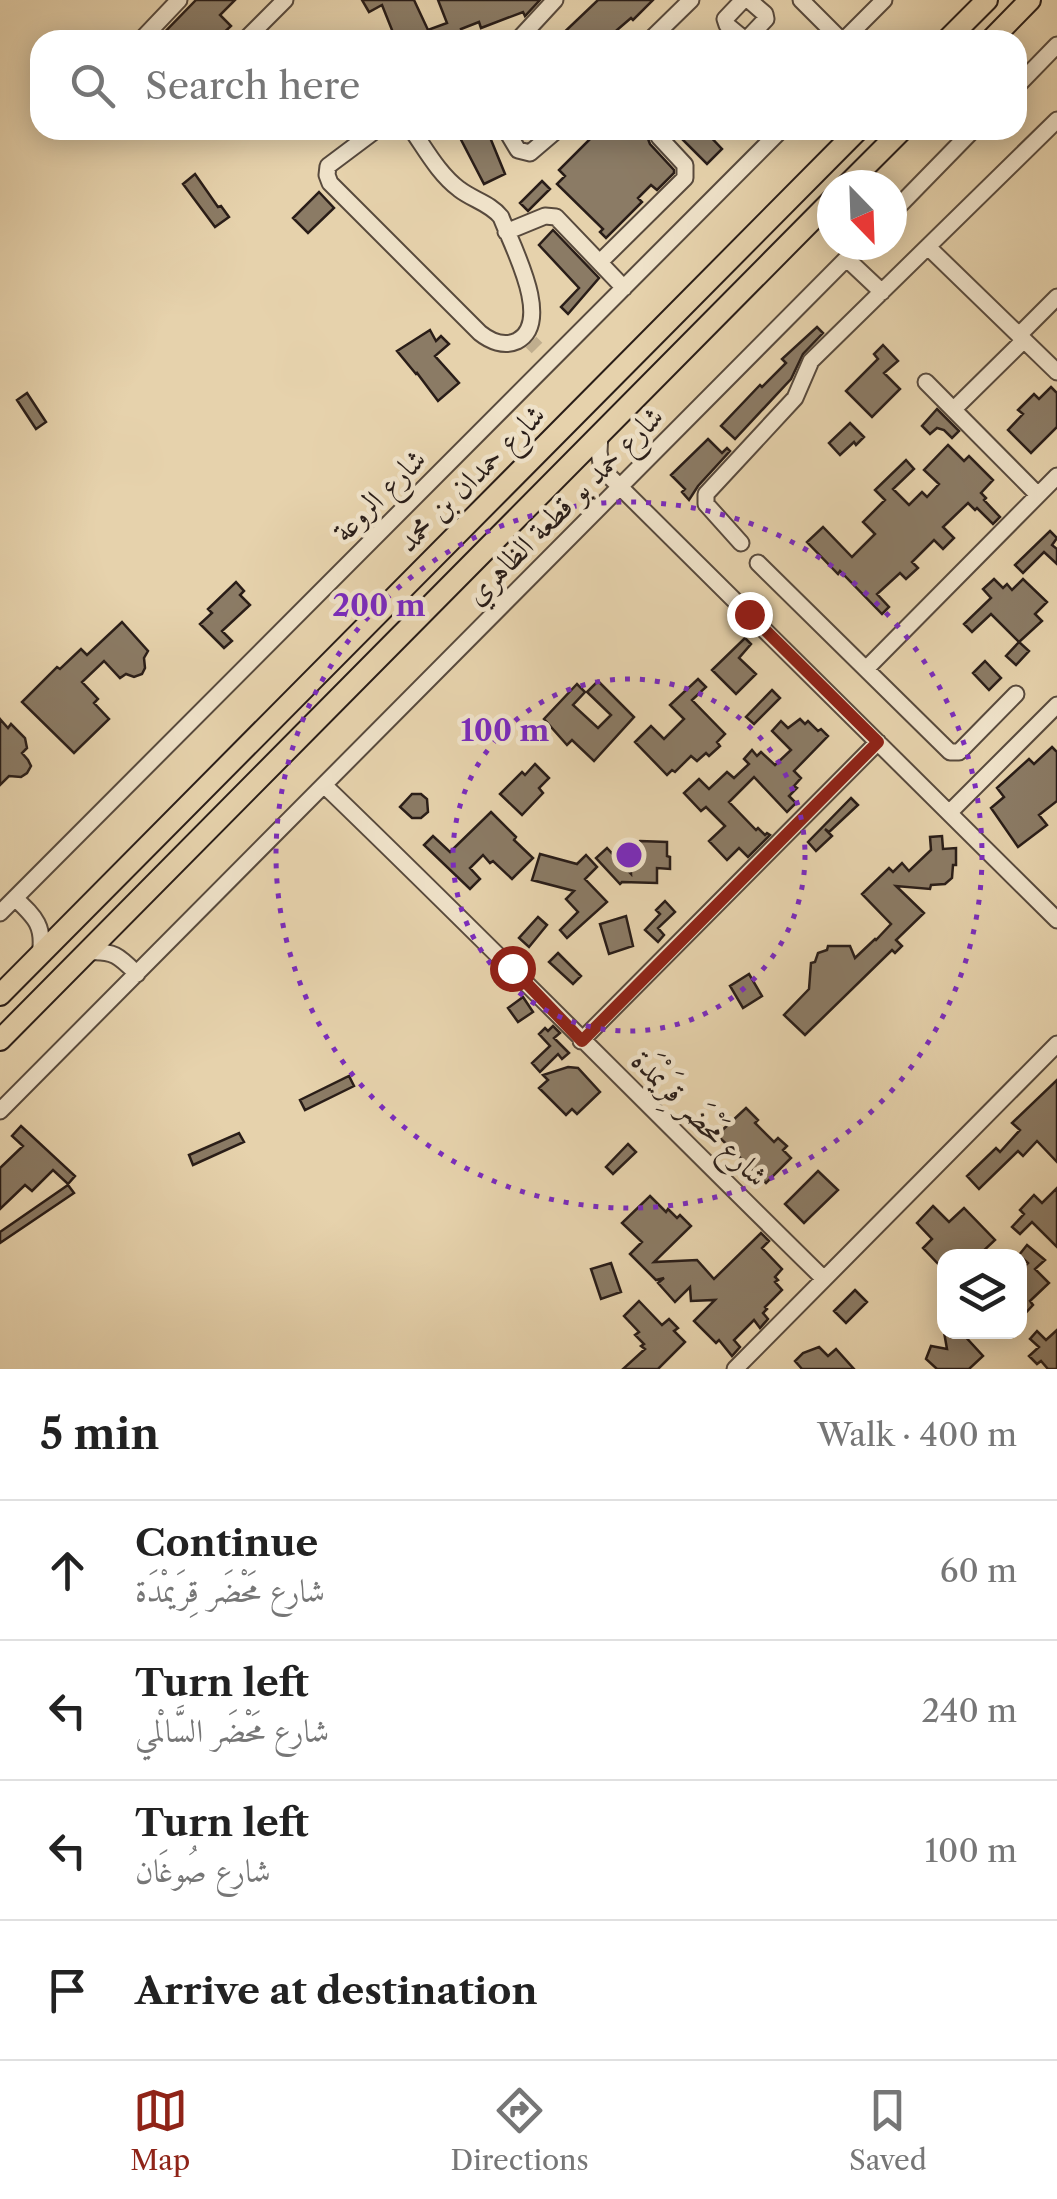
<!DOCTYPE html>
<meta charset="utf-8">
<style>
body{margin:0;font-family:"Libre Caslon Text",Amiri,serif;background:#f6f6f6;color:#222}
.controls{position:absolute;right:30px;bottom:30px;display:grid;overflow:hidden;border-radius:20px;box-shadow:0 5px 25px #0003}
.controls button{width:90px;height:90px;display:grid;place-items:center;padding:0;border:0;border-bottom:2px solid #e0e0e0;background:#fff;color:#222;font:50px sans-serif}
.compass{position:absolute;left:817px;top:170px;width:90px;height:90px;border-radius:50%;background:#fff;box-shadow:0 5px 25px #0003;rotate:157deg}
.stop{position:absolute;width:30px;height:30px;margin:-22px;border:8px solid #8f2418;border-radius:50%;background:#fff}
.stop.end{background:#8f2418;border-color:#fff;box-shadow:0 2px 10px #0008}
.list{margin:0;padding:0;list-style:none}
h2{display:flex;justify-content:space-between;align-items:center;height:130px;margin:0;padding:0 40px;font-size:42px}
h2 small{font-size:32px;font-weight:400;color:#767676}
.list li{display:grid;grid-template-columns:65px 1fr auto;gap:30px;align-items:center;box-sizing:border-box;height:140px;padding:0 40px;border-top:2px solid #e0e0e0}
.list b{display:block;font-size:38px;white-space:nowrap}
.list p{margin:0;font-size:32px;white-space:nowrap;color:#767676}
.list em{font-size:32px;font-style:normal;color:#767676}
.icon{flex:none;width:55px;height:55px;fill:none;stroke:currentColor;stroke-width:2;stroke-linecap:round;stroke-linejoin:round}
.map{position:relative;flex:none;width:1057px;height:1369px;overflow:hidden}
.search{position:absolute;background:#fff;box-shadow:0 5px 25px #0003;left:30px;right:30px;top:30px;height:110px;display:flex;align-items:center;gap:25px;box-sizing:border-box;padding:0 35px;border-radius:30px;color:#767676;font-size:38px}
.sheet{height:690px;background:#fff}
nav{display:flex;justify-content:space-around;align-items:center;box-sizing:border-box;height:140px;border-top:2px solid #e0e0e0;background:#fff;font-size:28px;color:#767676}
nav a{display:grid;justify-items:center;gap:5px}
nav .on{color:#8f2418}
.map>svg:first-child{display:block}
.building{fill:#8b7b65;stroke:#291d18;stroke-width:2.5}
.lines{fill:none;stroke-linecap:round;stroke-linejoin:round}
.minor-tunnel{stroke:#c0ae8e;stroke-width:15;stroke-dasharray:15 8;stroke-linecap:butt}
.minor-casing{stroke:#584a3d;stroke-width:19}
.major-casing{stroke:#291d18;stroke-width:24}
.minor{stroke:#efe2c9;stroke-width:15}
.major{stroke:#e6d2ac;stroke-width:20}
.route{stroke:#8f2418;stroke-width:12}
.ring{fill:none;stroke:#7b2cbf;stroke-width:5;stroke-dasharray:5 10}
.labels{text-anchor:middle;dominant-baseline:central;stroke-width:9;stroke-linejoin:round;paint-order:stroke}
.street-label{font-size:30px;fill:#291d18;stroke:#efe2c9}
.centre{fill:#7b2cbf;stroke:#efe2c9;stroke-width:5}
.ring-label{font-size:30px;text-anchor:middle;font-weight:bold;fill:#7b2cbf;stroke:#efe2c9;stroke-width:9;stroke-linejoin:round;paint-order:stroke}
</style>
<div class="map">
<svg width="1057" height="1369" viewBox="0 0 1057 1369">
<rect width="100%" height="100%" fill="#e6d2ac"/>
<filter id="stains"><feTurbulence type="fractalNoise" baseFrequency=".002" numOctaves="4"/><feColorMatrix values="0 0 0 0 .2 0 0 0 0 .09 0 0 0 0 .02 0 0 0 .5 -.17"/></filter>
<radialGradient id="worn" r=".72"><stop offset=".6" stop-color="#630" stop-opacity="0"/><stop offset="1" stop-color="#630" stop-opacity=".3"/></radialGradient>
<path class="building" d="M196,0H235L220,15L231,26L216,40H157Z
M362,0H414L428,30L447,23L438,0H540L525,16L523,12L481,28L479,22L461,29L462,32L443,40H396L382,5L369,12Z
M598,0H653L633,20L631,18L617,30L619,33L612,40H556Z
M456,130H487L505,174L484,184Z
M599,130H650L648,139L650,144L674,170V173L657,190L651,185L638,198L642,202L606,238L600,232L603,229L557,184L565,176L559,170Z
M673,130H704L722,149L707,164Z
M195,174L218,207L221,206L229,217L215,227L183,184Z
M542,181L550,189L528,211L520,203Z
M319,192L334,208L308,233L293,218Z
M553,230L599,278L568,314L561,307L579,288L539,245Z
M817,327L823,333L803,354L791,379L735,439L721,426L760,385L762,387L786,363L782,359Z
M430,330L436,341L441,336L449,344L435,356L459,383L438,401L417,373L416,374L397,351Z
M883,345L898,361L884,373L900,389L872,417L846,391L878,359L874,354Z
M1051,387L1057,393V427L1031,453L1008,430L1023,414L1018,410L1034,394L1039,399Z
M27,393L46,422L36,429L17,400Z
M937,409L959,431L952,438L944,430L937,428L930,434L922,426Z
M850,423L864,437L856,445L854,442L840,455L829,443Z
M708,439L722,453L727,448L730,451L698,486L689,500L682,492L685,489L671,475Z
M948,445L964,461L969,456L993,480L981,493L986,498L984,500L1000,517L993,524L977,508L975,510L968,503L943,527L954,538L943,549L934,540L912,562L918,568L906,579L900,573L877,594L889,607L882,614L840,571L838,574L807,542L823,527L852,557L875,534L863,522L885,500L875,490L906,460L914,469L893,489L909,505L922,492L927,497L939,484L924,470Z
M1050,531L1057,538L1052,545L1057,549V564L1044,552L1023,573L1015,565Z
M994,579L1003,588L1007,584L1012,590L1023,579L1047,602L1035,614L1042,621L1019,642L1029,651L1016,665L1006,656L1019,642L991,614L972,632L964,624L991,598L983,589Z
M236,582L244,591L240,595L250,605L222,631L232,641L224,648L200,624L212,613L208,609Z
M122,622L148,651L144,658L145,668L142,674L134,677L126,674L120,678L104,661L82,682L98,699L94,703L109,719L74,753L22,702L57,667L60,669L81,649L87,655Z
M745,638L751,644L739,658L756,674L736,694L712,670Z
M985,661L1001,678L989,690L973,673Z
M698,679L706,687L692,700L725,734L717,742L720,746L709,756L706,753L697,761L691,756L675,772L672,770L667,775L635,742L651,726L664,739L684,719L670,705Z
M598,681L634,717L594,761L572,740L567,745L544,719L577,684L585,692L573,705L598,728L611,715L587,692Z
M772,690L780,698L754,724L746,717Z
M0,719L8,728L11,724L25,738L27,748L22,753L28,760L31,766L27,773L21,777L9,776L0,785Z
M800,719L805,724L808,721L818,731L821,729L828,736L794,771L801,778L794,786L797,788L789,796L796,803L787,812L754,777L729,802L756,830L758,828L765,835L767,833L770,835L748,857L739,848L727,860L709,841L725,826L706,807L701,811L684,793L699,779L709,789L727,772L734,778L749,764L744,759L752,750L757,756L761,752L775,765L791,750L772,731L781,721L788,728Z
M1052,747L1057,752V801L1039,815L1047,825L1018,847L991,808L1004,797L997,788L1029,759L1034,764Z
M535,764L549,778L539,788L543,793L522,815L500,794L522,772L525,775Z
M412,794H421L427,799L428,812L421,818H412L400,807Z
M851,798L858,805L829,832L825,829L832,836L816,851L808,842Z
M491,812L516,837L514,840L533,858L512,879L493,861L490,863L483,855L470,868L480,879L470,889L424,845L433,836L450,852Z
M942,836L943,849L956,848V865H953L952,878L945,884L931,885L930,889L896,886L924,913L896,940L902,946L895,953L892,950L805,1035L784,1015L809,989L811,963L815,962L818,953L827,950L828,946H850L855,958L875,939L876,940L891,924L862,894L889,868L893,872L902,863L909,871L931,850L930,837Z
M640,841L667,842V856L670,857V869L657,868V883L622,882L620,884L596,858L607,848L631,874L630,851Z
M540,854L577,864L586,855L597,867L585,879L607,902L567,938L560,930L578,912L566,899L574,891L532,880Z
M665,901L675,912L658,928L664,935L658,942L645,930L660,914L656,910Z
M626,916L633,946L609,954L600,924Z
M538,917L547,925L529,947L519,938Z
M558,953L581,976L573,984L549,962Z
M749,974L762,996L743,1008L730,986Z
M523,997L533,1012L518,1022L508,1008Z
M553,1026L560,1033L554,1038L569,1053L562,1059L558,1054L540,1072L532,1063L550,1046L539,1034L545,1028L548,1031Z
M568,1067L578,1068L600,1092L577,1114L572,1109L566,1115L539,1088L548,1080L543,1075Z
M349,1076L354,1086L305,1110L300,1100Z
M1057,1080V1162L1037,1141L1023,1156L1018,1151L979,1189L967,1176L996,1148L1000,1152L1020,1130L1012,1123Z
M746,1108L758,1120L755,1123L774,1142L778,1138L787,1146L783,1150L791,1158L766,1183L717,1135Z
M21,1126L75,1176L68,1184L53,1170L32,1191L25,1185L0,1209V1168L23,1146L12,1136Z
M239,1133L244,1142L193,1165L189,1155Z
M628,1144L636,1152L613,1174L606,1167Z
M818,1171L838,1190L804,1223L785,1204Z
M68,1185L74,1193L0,1243V1232Z
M1057,1188V1247L1032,1222L1020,1234L1012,1227L1024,1214L1020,1210L1034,1195L1042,1203Z
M650,1196L666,1212L668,1209L677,1218L680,1215L691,1226L654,1262L697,1260L714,1279L761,1233L769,1241L762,1248L782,1269L775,1277L778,1280L775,1282L782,1290L765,1307L767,1309L763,1313L768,1319L760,1328L754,1320L734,1340L740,1347L732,1356L719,1340L716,1343L694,1321L715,1300L691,1301L690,1287L675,1302L658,1283L664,1278L656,1280L630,1254L642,1242L622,1223Z
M933,1206L949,1222L964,1208L995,1240L978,1256H944V1270L923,1248L932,1239L917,1223Z
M1027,1245L1045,1260L1035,1269L1049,1283L1030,1301L1033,1305L1020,1319V1271L1028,1263L1019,1255Z
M611,1263L621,1292L601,1299L591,1269Z
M855,1290L867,1302L846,1323L834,1311Z
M639,1301L662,1325L669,1319L678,1328L674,1331L685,1342L658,1369H623L645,1349L641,1346L644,1344L635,1335L639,1332L624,1316Z
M1057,1330V1369H1048L1041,1361L1037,1364L1029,1356L1039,1347L1030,1339L1037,1331L1046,1340Z
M944,1332H961L983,1356L969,1369H937L926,1359L931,1346L947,1349Z
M819,1347L828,1356L836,1349L854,1369H802L795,1361L803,1353Z"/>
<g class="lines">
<path class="minor-tunnel" d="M531,342L537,348"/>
<defs>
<path id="minor" d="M743,0L725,19L727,25L744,39L749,37L766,19L765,14L749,0
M801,0L841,40
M141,40L179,0
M245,40L285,0
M518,40L555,0
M650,40L691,0
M844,40L884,0
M1017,86L1057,45
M376,130L328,166L327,175L330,183L480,333C490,341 504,347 517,341C554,322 511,244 501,217C490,203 473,200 459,189C439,174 426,150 412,130
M506,130L518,150L530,153L557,130
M722,130H728
M892,213L973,130
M506,232L545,216L556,217L624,288
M928,247L1057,372
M847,259L882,292
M600,262L685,178V165L659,137
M1019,335L1057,297
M926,382L1038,495
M954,409L1024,340
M600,434L599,452L602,469L1057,920
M741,543L706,504V494L795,398L811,361L1057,120
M758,563L950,752H959L1016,694
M866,669L1057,476
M324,785C493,948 657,1115 824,1279
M949,813L1057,705
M15,898C35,917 45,926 40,955
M0,913L781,130
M88,952C114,950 120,957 137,974
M581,1041L878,742
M0,1111L860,245
M735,1369L1057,1044"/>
<path id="major" d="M947,40L987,0
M991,40L1030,0
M847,185L902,130
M0,995L858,130
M0,1040L832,200"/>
</defs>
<use href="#minor" class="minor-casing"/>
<use href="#major" class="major-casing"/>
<use href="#minor" class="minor"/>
<use href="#major" class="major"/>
</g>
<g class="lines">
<path class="route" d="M512,968L582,1041L878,742L749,614"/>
</g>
<g class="ring">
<circle cx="629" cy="855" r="176"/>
<circle cx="629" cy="855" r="353"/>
</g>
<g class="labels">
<g class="street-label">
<text transform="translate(471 478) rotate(-45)">شارع حمدان بن محمد</text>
<text transform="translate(379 495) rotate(-45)">شارع الروعة</text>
<text transform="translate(564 505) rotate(-45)">شارع حمد بو قطعة الظاهري</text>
<text transform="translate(700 1118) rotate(45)">شارع مَحْضَر قِرَيمْدَة</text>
</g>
</g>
<circle cx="629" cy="855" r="15" class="centre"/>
<g class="ring-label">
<text x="379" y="616">200 m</text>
<text x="505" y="741">100 m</text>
</g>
<rect width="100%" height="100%" filter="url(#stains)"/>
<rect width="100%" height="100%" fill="url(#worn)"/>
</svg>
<div class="controls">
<button><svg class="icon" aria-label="layers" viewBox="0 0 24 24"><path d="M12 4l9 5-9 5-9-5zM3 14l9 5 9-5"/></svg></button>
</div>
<svg class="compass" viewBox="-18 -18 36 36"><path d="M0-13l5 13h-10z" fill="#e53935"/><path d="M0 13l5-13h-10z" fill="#767676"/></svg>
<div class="stop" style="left:512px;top:968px"></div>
<div class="stop end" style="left:749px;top:614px"></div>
<div class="search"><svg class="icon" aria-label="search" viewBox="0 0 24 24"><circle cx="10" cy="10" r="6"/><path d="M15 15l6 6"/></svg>Search here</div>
</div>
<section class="sheet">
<h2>5 min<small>Walk · 400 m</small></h2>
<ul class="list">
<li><svg class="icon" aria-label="ahead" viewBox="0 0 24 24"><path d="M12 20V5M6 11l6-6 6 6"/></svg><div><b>Continue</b><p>شارع مَحْضَر قِرَيمْدَة</p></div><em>60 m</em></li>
<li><svg class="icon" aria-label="left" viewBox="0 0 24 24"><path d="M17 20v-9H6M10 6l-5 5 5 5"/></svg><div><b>Turn left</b><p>شارع مَحْضَر السَّالْمي</p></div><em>240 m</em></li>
<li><svg class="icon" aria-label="left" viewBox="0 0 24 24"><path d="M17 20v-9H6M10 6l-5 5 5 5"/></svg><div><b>Turn left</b><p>شارع صُوغَان</p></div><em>100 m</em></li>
<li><svg class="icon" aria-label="arrive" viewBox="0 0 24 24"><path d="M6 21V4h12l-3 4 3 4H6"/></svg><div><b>Arrive at destination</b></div></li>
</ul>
</section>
<nav>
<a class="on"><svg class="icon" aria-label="map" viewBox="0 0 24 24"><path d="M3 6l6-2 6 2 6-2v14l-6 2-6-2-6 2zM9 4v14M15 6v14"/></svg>Map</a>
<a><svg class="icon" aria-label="directions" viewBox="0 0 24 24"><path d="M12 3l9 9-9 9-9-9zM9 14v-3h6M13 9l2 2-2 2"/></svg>Directions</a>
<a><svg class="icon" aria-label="saved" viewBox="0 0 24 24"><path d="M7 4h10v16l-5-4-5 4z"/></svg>Saved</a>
</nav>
